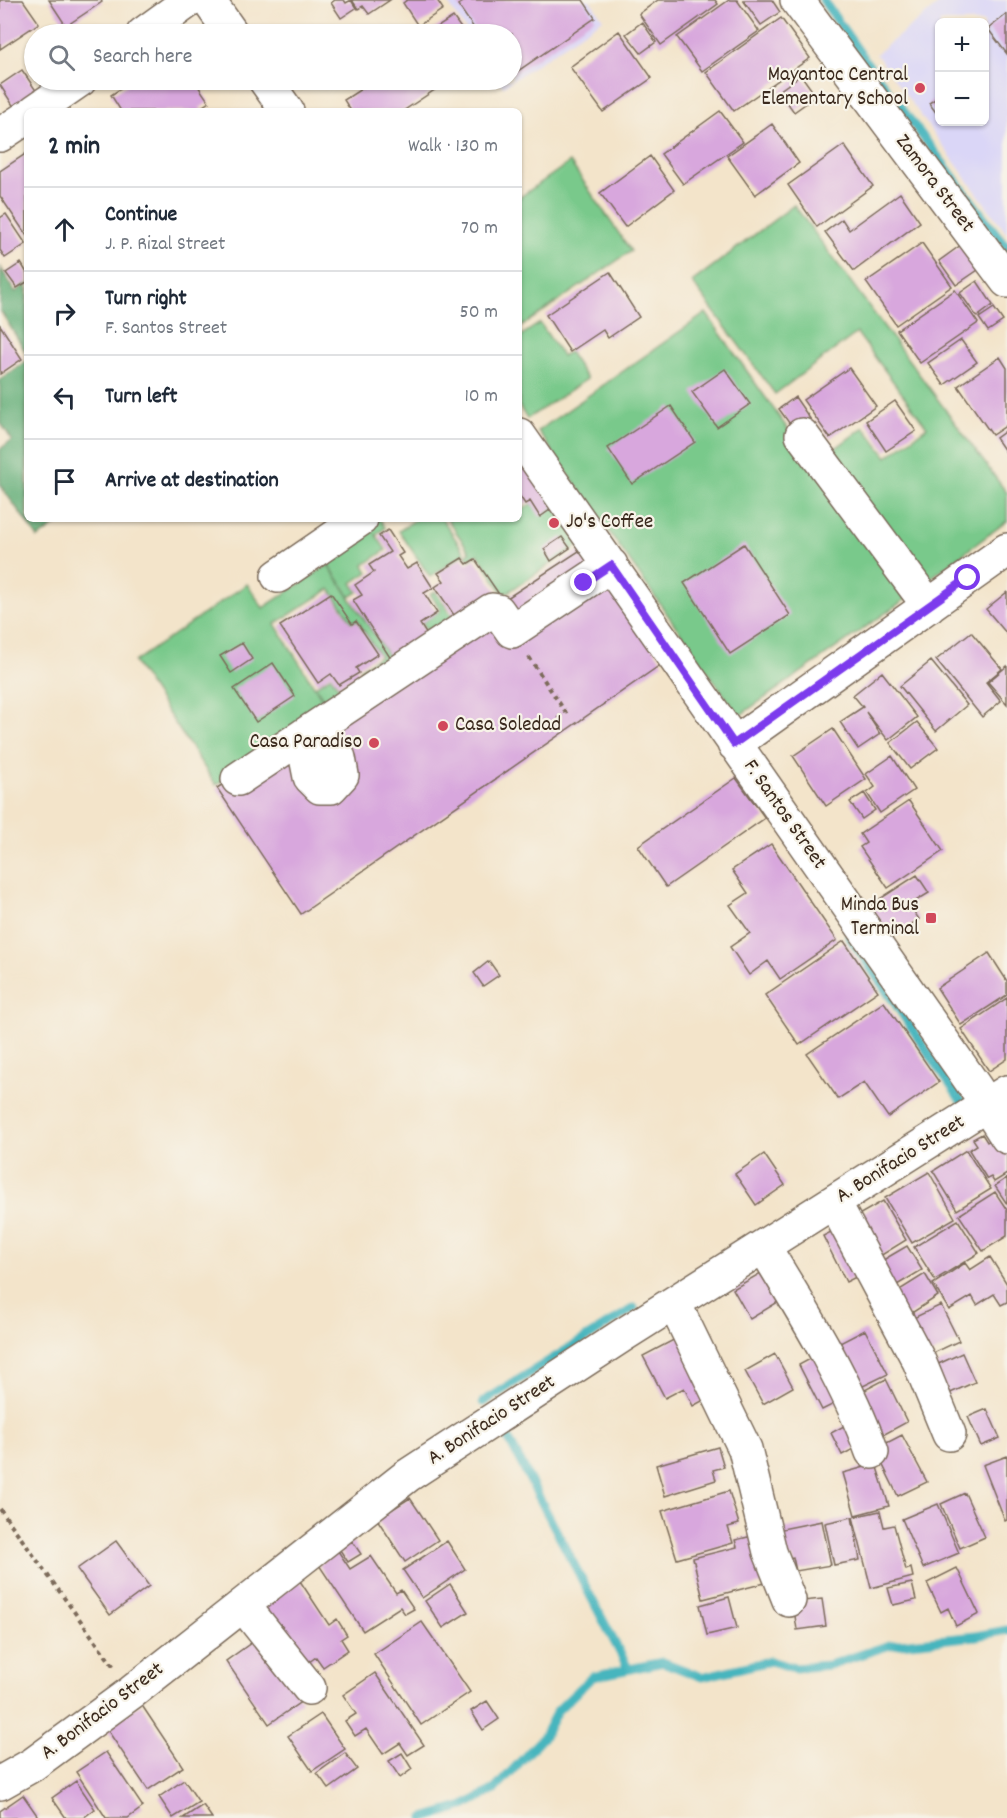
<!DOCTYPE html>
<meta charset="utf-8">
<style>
body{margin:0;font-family:Dekko,sans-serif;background:#f6f6f7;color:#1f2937}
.controls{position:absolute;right:18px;top:18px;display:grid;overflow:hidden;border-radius:9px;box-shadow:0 2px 4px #0004}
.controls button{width:54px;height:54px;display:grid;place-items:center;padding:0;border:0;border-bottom:2px solid #e0e1e3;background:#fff;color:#1f2937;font:30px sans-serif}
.stop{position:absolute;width:18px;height:18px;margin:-14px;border:4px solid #7c3aed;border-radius:50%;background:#fff}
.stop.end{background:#7c3aed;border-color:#fff;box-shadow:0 2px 6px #0008}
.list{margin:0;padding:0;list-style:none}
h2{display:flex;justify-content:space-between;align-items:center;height:78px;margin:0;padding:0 24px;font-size:26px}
h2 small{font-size:20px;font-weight:400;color:#747a83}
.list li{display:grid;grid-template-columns:39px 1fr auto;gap:18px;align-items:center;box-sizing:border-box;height:84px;padding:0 24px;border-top:2px solid #e0e1e3}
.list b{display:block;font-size:22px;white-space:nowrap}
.list p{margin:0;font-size:20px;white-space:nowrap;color:#747a83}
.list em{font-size:20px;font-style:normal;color:#747a83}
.icon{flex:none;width:33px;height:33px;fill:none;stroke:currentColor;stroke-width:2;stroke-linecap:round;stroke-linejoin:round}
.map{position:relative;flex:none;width:1007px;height:1818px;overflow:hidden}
.search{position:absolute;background:#fff;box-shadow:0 2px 4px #0004;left:24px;top:24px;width:498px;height:66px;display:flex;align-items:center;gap:15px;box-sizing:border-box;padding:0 21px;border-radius:33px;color:#747a83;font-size:22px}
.panel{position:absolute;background:#fff;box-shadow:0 2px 4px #0004;left:24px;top:108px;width:498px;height:414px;border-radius:9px}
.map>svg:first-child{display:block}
.built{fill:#dad6f7;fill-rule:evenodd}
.green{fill:#79c98b;stroke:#5a7a54;stroke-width:1.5}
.forest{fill:#62ad77;stroke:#4e6c4a;stroke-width:1.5}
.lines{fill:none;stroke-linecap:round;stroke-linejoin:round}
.stream{stroke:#46b5be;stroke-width:9}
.building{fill:#d8a7dd}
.minor-casing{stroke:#7b6b5a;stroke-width:36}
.path{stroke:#7b6b5a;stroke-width:4;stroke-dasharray:4.5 4.5;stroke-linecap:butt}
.minor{stroke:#fff;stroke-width:33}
.route{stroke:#7c3aed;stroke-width:8}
.poi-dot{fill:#d1495b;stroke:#f7f3e8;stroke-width:2}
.labels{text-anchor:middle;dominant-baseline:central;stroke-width:4.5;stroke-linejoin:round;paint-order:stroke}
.poi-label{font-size:21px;fill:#3b2a1e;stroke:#f7f3e8;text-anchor:end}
.street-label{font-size:21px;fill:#3b2a1e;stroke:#f7f3e8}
</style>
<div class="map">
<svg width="1007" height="1818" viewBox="0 0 1007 1818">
<rect width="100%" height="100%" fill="#f7f3e8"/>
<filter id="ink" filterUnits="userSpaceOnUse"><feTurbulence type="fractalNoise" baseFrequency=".0167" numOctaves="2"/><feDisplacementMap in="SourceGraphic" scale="12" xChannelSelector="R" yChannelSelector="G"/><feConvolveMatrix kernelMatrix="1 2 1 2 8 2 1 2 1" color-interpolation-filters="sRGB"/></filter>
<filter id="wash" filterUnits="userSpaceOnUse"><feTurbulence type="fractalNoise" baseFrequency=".008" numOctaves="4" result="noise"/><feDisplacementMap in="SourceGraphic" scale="24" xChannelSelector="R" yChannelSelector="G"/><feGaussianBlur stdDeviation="1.35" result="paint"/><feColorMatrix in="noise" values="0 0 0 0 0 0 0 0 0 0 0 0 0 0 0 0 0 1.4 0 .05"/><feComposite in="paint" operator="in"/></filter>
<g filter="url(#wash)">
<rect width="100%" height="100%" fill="#f3e4ca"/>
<path class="built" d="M446,0H590L603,19L503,87L498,80H512V34H469Z
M944,0H1007V234L876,54ZM940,22H984V122H940Z"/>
<path class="green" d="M570,162L631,251L519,328V198Z
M794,205L1007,493V521L924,583L828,454L864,427L887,457L927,427L857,333L775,394L692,282Z
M706,313L907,598L739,716L538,431Z
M540,323L562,356L569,352L587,379L527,419L519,406V337Z
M548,493L581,544L504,595L478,554L469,560L466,555L470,552L447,519H519V503L523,509Z
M370,519H380L385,528L376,535L386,550L364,565L368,572L352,583L358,592L350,597L320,552Z
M416,519H442L465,553L430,577L399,531Z
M328,565L396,667L330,710L315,686L331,676L339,688L362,673L360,669L380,656L357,620L352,622L330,589L275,624L329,710L216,785L134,662L247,584L263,608Z
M435,591L459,626L430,635L422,623L441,610L430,594Z"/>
<path class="forest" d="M1,268L15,292L27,284V354L0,310Z
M27,361V519H64L38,538L0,485V449L12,440L0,422V380Z"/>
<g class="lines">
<path class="stream" d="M823,0L867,63L1007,248
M849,936L964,1105
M483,1402L634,1308
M506,1434L628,1668
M424,1818L464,1806L495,1789L544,1736L557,1711L592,1677L663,1662L702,1677L770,1661L795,1668L829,1665L890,1645L976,1636L1007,1630"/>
</g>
<g id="blocks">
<path class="building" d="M0,0H23L39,23L0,49Z
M49,0H101L102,2L66,26Z
M335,0H344L346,3L351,0L356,8L341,18L331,3Z
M352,0H390L369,14L363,6L358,9Z
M407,0H437L443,9L418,26L403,3Z
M466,0H583L595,18L512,75V34H478L458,5Z
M658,0H715L718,4L661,45L639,14Z
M729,0H737L759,31L702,71L677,37Z
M743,0H772L780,12L761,25Z
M1007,14V54L988,29Z
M453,17L465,34H427Z
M781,18L810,58L734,111L706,72Z
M642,22L656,42L641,53L626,34Z
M321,23L329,34H304Z
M619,31L652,78L603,112L570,67Z
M22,70L37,92L14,107L0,85Z
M801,75L816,96L794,112L779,91Z
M134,80H194L209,102L200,108L202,111H121L111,95Z
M375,80H439L442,85L403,111H351L344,100Z
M940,96V118L929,103Z
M720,111L743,142L683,184L661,154Z
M772,124L799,163L755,195L727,156Z
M844,145L873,186L817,227L788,185Z
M27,153V236L0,196V171Z
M650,156L674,190L625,227L600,193Z
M900,193L920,222L854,271L825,232L842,219L849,230Z
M6,214L26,244L5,258L0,250V218Z
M922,243L952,286L896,325L866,282Z
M961,245L978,270L956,285L939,261Z
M21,263L27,273V282L17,288L6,273Z
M610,272L639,317L608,338L603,330L570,352L546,315Z
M977,281L993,305L977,317L960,293Z
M955,290L978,323L920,363L897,330Z
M994,308L1003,321L988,331L979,318Z
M0,325L22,359L0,374Z
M961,340L977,362L944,385L928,363Z
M1000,357L1007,368V425L992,435L958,386Z
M849,368L876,406L830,438L803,400Z
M725,369L750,404L717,427L692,392Z
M795,397L813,423L797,434L779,409Z
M895,401L916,431L886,451L866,421Z
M671,406L695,442L632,484L608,448Z
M1007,430V454L996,438Z
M519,455L554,507L540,517L530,501L525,504L519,495Z
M388,530L403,553L398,556L407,569L417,563L433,588L424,593L437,613L420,624L427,635L391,659L353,600L362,595L355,585L374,572L369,565L390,552L379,536Z
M562,537L570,548L551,561L544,549Z
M744,544L790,615L730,654L684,583Z
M585,547L663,663L301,914L217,788Z
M462,558L467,564L475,559L501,597L460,624L435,587L444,581L438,573Z
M1007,592V634L986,609Z
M331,593L352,624L356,621L378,654L356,668L359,673L339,685L331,674L318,683L280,626Z
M971,632L1002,669L986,682L1001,701L982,717L936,660Z
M242,643L252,659L231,673L220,656Z
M931,661L967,705L936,731L900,686Z
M273,663L295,696L256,722L234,689Z
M1007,666V704L988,682Z
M882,672L917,717L888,740L866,712L880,734L858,749L840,722L863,707L853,695Z
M917,722L938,748L910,769L890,743Z
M833,729L866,779L826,806L793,756Z
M892,756L914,790L880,813L867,793L875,787L866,774Z
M736,778L765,818L666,887L638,846Z
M864,793L875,810L862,819L850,802Z
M909,801L943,851L888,888L860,847L866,843L860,834Z
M771,844L837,940L780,979L768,961L749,975L730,947L750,933L730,905L748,893L732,870Z
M917,875L929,893L909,905L919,919L891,938L869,906Z
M844,941L878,991L799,1045L765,995Z
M989,953L1007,981V995L961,1025L937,988Z
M489,961L499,975L483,986L474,973Z
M1007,998V1059L989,1071L961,1029Z
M884,1002L939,1082L888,1117L864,1082L838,1099L807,1054Z
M982,1134L987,1142L996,1136L1007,1152V1174L994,1182L991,1177L987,1179L969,1150L977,1145L973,1139Z
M966,1150L991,1189L957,1210L933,1171Z
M764,1154L785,1185L756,1205L735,1174Z
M929,1172L955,1218L912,1243L885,1198Z
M1007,1178V1204L995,1186Z
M995,1192L1007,1210V1236L983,1251L959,1215Z
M883,1201L906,1240L872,1261L848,1221Z
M958,1220L979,1253L935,1280L914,1247Z
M843,1226L866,1272L846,1282L823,1236Z
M907,1246L922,1270L892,1288L873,1266Z
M990,1257L1007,1284V1302L1001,1305L994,1294L977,1305L972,1296L949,1310L933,1284L965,1263L970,1270Z
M766,1270L783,1299L750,1319L733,1289Z
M925,1274L938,1296L904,1318L890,1296Z
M941,1305L959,1341L925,1357L907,1321Z
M865,1330L888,1374L859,1388L836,1345Z
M683,1335L715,1394L693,1406L684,1388L665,1398L643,1356Z
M825,1351L848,1397L822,1410L799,1365Z
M962,1353L975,1382L946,1395L934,1366Z
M775,1354L793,1387L763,1404L745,1371Z
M886,1379L907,1422L881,1436L859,1393Z
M987,1409L1000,1438L981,1446L968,1417Z
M853,1421L865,1443L842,1455L831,1433Z
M902,1435L927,1482L898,1496L875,1449Z
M718,1447L724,1467L713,1470L716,1480L665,1496L656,1465Z
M1007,1456V1520L1005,1521L983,1465Z
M876,1464L889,1506L855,1515L843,1473Z
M729,1491L739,1524L728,1527L733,1543L677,1559L662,1511Z
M965,1493L985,1537L960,1548L941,1504Z
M410,1498L438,1540L405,1562L377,1519Z
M938,1504L959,1553L923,1568L902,1519Z
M880,1511L884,1527L894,1525L906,1570L911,1568L913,1577L871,1588L853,1517Z
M852,1517L860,1560L834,1565L825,1523Z
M822,1521L831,1565L796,1571L793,1557L782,1559L777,1530Z
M757,1535L769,1582L703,1599L693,1558L737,1547L735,1540Z
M116,1541L149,1586L110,1615L77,1569Z
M352,1541L361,1554L348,1562L340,1550Z
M447,1541L465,1569L422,1598L403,1570Z
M338,1551L350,1569L371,1556L396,1593L401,1590L414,1609L405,1614L400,1607L363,1631L319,1565Z
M957,1568L979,1614L956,1626L948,1608L941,1612L927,1583Z
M300,1581L329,1625L337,1619L347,1635L341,1639L348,1650L323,1667L316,1657L305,1665L259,1608Z
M912,1583L916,1600L893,1605L888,1588Z
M450,1584L468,1612L443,1628L425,1601Z
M729,1597L737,1628L707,1635L700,1605Z
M822,1599L826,1626L797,1630L793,1602Z
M422,1622L470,1692L421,1725L374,1654Z
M258,1638L302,1701L269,1724L226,1661Z
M375,1673L424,1745L408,1755L400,1743L383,1754L366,1729L355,1736L345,1721L356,1714L343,1695Z
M487,1701L499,1719L483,1730L471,1711Z
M141,1704L183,1767L148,1790L106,1728Z
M321,1714L345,1749L312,1771L288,1736Z
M106,1752L143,1807L128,1818H106L76,1772Z
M345,1753L357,1769L329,1789L317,1773Z
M402,1753L412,1769L400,1778L389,1761Z
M184,1780L199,1802L173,1818L159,1797Z
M76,1781L95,1809L83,1818H66L52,1798Z
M23,1795L39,1818H0V1811Z
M203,1805L212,1818H183Z"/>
</g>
</g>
<g filter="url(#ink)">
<use href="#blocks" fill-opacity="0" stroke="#7b6b5a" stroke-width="1.5"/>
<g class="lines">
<defs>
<path id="minor" d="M208,0L232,34
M797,0L1007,281
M143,34L190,0
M265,80L287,111
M35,111L80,80
M0,135L27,117
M519,435L975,1087L1007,1137
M802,435L929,606
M278,576L361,519
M304,735L314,752L307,762L310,777L320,787H331L342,775L339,758L330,752H314
M734,744L1007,550
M238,779L492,610L498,611L512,631L611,565
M834,1202L919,1361L949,1434
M764,1247C804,1313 846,1379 872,1452
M674,1303L745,1449L770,1552L789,1600
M243,1605L309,1688
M0,1783L32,1765L132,1692L407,1476L623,1335L1007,1092"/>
</defs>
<use href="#minor" class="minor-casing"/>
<path class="path" d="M529,657L566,713L556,720
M0,1509L114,1667"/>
<use href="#minor" class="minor"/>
</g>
</g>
<g class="lines" filter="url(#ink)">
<path class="route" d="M584,583L611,565L734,744L968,578"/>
</g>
<g class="poi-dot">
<circle cx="920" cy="88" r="6"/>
<circle cx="554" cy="523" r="6"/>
<circle cx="443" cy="726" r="6"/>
<circle cx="374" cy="743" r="6"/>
<rect x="925" y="912" width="12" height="12" rx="3"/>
</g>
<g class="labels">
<g class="poi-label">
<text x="908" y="76">Mayantoc Central<tspan x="908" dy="24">Elementary School</tspan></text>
<text x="566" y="523" text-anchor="start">Jo's Coffee</text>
<text x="455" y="726" text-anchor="start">Casa Soledad</text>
<text x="362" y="743">Casa Paradiso</text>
<text x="919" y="906">Minda Bus<tspan x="919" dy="24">Terminal</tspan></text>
</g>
<g class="street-label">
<text transform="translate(934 184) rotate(53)">Zamora Street</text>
<text transform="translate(784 815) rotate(55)">F. Santos Street</text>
<text transform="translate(901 1160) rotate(-32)">A. Bonifacio Street</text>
<text transform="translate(492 1421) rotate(-33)">A. Bonifacio Street</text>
<text transform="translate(103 1712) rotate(-37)">A. Bonifacio Street</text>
</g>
</g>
</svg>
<div class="controls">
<button>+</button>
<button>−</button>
</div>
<div class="stop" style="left:968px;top:578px"></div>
<div class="stop end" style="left:584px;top:583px"></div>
<div class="search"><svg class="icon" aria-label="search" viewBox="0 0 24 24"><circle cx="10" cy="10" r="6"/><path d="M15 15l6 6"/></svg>Search here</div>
<section class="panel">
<h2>2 min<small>Walk · 130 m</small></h2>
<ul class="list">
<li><svg class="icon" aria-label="ahead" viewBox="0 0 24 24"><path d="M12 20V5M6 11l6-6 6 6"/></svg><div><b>Continue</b><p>J. P. Rizal Street</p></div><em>70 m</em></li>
<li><svg class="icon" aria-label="right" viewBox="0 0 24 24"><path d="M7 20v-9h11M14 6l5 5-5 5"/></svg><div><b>Turn right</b><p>F. Santos Street</p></div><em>50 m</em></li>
<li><svg class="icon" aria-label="left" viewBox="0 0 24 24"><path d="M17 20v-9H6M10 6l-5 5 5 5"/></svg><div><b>Turn left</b></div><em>10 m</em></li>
<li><svg class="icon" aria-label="arrive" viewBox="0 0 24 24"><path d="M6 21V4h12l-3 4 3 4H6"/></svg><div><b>Arrive at destination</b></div></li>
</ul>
</section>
</div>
